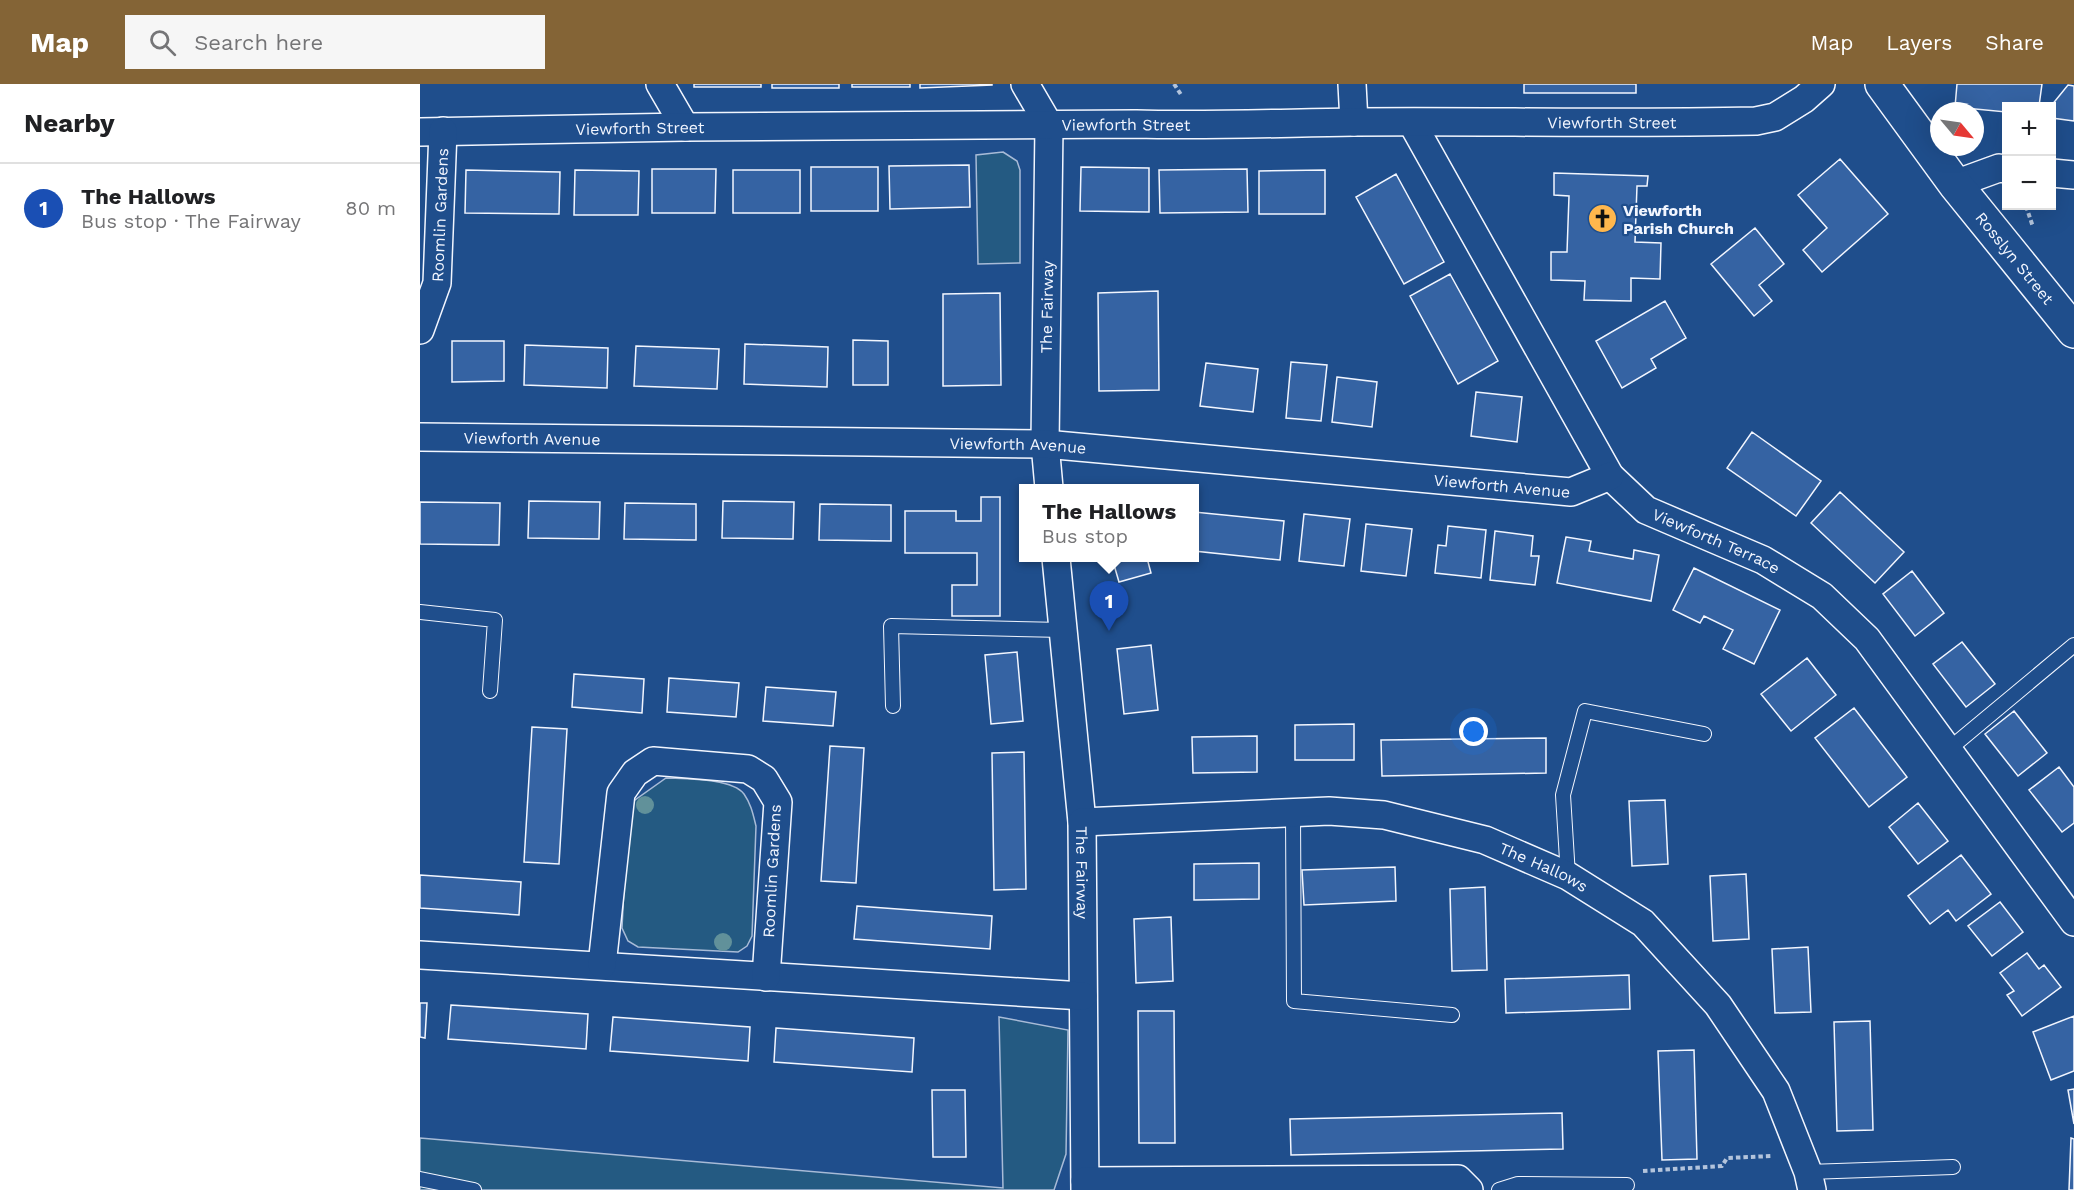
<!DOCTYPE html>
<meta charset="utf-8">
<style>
body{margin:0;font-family:"Work Sans",sans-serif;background:#f6f6f6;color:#202124}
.controls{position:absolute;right:18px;top:18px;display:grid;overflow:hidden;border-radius:0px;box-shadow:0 6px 24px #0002}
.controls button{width:54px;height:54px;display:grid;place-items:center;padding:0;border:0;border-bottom:2px solid #e0e0e0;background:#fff;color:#202124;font:30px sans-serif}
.compass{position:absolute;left:1510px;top:18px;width:54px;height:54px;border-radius:50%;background:#fff;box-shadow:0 6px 24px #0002;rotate:119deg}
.you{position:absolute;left:1054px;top:648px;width:21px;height:21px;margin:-15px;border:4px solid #fff;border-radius:50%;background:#1a73e8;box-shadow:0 0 0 9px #1a73e833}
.badge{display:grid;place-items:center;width:39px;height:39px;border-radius:50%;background:#846436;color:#fff;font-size:20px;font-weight:700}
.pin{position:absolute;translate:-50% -50px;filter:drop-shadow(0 2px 3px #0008)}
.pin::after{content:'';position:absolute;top:32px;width:21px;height:18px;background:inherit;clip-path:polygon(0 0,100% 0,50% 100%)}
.popup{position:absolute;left:599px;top:400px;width:180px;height:78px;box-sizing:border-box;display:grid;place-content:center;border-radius:0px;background:#fff;filter:drop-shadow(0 2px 4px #0005);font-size:20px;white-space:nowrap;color:#757577}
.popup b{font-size:22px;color:#202124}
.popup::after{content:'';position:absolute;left:50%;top:100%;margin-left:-12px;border:12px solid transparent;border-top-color:#fff}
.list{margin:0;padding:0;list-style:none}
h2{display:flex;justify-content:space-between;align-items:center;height:78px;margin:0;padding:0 24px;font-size:26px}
h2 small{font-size:20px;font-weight:400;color:#757577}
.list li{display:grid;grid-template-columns:39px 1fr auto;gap:18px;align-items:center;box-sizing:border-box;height:90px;padding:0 24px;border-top:2px solid #e0e0e0}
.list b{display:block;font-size:22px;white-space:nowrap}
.list p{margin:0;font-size:20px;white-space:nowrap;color:#757577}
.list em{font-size:20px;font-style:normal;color:#757577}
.icon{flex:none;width:33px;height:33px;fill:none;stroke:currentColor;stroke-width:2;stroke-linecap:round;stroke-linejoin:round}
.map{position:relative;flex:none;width:1654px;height:1106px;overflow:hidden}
header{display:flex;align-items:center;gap:36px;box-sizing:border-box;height:84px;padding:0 30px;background:#846436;color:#fff}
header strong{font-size:28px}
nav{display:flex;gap:33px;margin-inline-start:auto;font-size:21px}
.search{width:420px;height:54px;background:#f6f6f6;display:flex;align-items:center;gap:15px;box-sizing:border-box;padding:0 21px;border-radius:0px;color:#757577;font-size:22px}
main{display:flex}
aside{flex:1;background:#fff}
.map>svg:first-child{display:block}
.green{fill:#245a82;stroke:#a8bbd7;stroke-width:1.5}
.building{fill:#3563a3;stroke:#f2f6ff;stroke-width:1.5}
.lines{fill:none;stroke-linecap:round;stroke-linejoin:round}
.lane-casing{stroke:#f2f6ff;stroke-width:16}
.street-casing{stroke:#f2f6ff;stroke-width:30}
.primary-casing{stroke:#f2f6ff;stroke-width:36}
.path{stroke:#b3c4dc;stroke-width:4;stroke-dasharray:4.5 3;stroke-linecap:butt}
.lane{stroke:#1f4e8c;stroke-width:14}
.street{stroke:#1f4e8c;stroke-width:27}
.primary{stroke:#1f4e8c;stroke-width:33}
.tree{fill:#61919a}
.labels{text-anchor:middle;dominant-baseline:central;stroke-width:4.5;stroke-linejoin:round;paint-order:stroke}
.street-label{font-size:16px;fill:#f2f6ff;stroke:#1f4e8c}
.poi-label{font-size:16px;font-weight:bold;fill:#f2f6ff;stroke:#1f4e8c;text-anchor:start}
</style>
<header>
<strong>Map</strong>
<div class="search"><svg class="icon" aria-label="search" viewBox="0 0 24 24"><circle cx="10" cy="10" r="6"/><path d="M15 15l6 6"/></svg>Search here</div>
<nav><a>Map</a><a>Layers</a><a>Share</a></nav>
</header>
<main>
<aside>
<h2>Nearby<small></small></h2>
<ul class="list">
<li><span class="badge" style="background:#1a4fb4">1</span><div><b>The Hallows</b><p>Bus stop · The Fairway</p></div><em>80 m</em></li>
</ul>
</aside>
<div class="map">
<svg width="1654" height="1106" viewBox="0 0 1654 1106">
<rect width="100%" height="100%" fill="#1f4e8c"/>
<path class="green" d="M583,68L597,77L600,86V179L558,180L556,71Z
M246,694C265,695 312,694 324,710C331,720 333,730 336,742L332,852L327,862L318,868L218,863L208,857L202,844L208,721Z
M579,933L648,946L646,1070L634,1106H0V1054L583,1104Z"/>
<path class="building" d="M274,0H341V3H274Z
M352,0H419V4H352Z
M432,0H490V3H432Z
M500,0H572V1L500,4Z
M1104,0H1216V9H1104Z
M1537,0H1622L1619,22H1586V28L1535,23Z
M1648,1L1654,2V37L1632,34L1631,22Z
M1420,75L1468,130L1402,188L1383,166L1407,144L1378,111Z
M549,81L550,123L470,125L469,82Z
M391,83H458V127H391Z
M661,83L729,84V128L660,127Z
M232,85H296L295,129H232Z
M827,85L828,128L740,129L739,86Z
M46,86L140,88L139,130L45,129Z
M155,86L219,87L218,131H154Z
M313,86H380V129H313Z
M905,86V130H839V87Z
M1134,89L1228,92L1227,102H1217L1215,158L1241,159L1240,195L1211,194V217L1164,216L1165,197L1131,196V168H1147L1149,112L1134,111Z
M976,90L1024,178L984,200L936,113Z
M1335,144L1364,180L1339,201L1352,217L1334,232L1291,180Z
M1030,190L1078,277L1038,300L990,212Z
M738,207L739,306L679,307L678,209Z
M580,209L581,301L523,302V210Z
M1245,217L1266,254L1231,275L1236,284L1202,304L1176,257Z
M433,256L468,257V301H433Z
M32,257H84V297L32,298Z
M325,260L408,263L407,303L324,300Z
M105,261L188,264L187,304L104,301Z
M216,262L299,265L297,305L214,302Z
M871,278L907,281L901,337L866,334Z
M786,279L838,285L833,328L780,322Z
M917,293L957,298L952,343L912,338Z
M1056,308L1102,313L1097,358L1051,352Z
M1332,348L1401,397L1376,432L1307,384Z
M1420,408L1484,468L1455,499L1391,439Z
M561,413H580V532H532V501H557V469H485V427H536V437H561Z
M109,417L180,418L179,455L108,454Z
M303,417L374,418L373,455L302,454Z
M0,418L80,419L79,461L0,460Z
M205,419L276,420V456L204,455Z
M400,420L471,421V457L399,456Z
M774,428L864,437L860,476L774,467Z
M884,430L930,435L924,482L879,477Z
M946,440L992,445L986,492L941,487Z
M1028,442L1066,446L1061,494L1015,489L1018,461L1026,462Z
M1075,447L1113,452L1111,472H1119L1115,501L1070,496Z
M1146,453L1171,457L1169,467L1213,475L1214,466L1239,471L1231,517L1137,499Z
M692,474H727L731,489L699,498Z
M1274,484L1360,526L1334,580L1303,565L1313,546L1284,532L1280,539L1253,526Z
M1492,487L1524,529L1495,552L1463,510Z
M1542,558L1575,600L1546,623L1513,580Z
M731,561L738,626L704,630L697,565Z
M597,568L603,637L571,640L565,571Z
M1387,574L1416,611L1371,647L1341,610Z
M154,590L224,595L222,629L152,623Z
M249,594L319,599L316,633L247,628Z
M346,603L416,608L413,642L343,637Z
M1434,624L1487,693L1449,723L1395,654Z
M1594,627L1627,669L1598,692L1565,650Z
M934,640V676H875V641Z
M112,643L147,645L139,780L104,778Z
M837,652V688L773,689L772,653Z
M1126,654V689L962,692L961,656Z
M410,662L444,664L436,799L401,797Z
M604,668L606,805L574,806L572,669Z
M1639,683L1654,703V739L1642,748L1609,706Z
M1245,716L1248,780L1212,782L1209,717Z
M1498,719L1528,757L1498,780L1469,743Z
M1541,771L1571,810L1536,837L1528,826L1510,840L1488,812Z
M839,779V815L774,816V780Z
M975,783L976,817L884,821L882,786Z
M1326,790L1329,855L1293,857L1290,792Z
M0,791L101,798L99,831L0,824Z
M1065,803L1067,886L1032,887L1030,805Z
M1580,818L1603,848L1572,872L1548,842Z
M437,822L572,832L570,865L434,855Z
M751,833L753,897L716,899L714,835Z
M1388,863L1391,928L1355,929L1352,865Z
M1607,869L1619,885L1624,881L1641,903L1602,932L1587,911L1594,907L1580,889Z
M1209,891L1210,925L1086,929L1085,895Z
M0,919H7L5,954L0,953Z
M31,921L168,930L166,965L28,955Z
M718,927H754L755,1059H719Z
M1654,932V987L1631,996L1613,948Z
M193,933L330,943L328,977L190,967Z
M1450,937L1453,1046L1417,1047L1414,938Z
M356,944L494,954L492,988L354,978Z
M1274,966L1277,1075L1242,1076L1238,967Z
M1654,1005V1040L1648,1006Z
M512,1006H545L546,1073H513Z
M1142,1029L1143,1065L871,1071L870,1035Z
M1651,1054L1654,1055V1106H1649Z"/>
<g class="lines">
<defs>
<path id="lane" d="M0,528L75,536L70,607
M473,622L471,542L643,546
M1528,666L1654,561
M873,729L874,917L1032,931
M1148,792L1143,711L1165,627L1284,650
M1388,1088L1533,1083
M0,1095L54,1106
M1079,1106L1098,1100L1207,1101"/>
<g id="street">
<path d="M240,0L265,43"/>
<path d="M605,0L629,41"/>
<path d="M932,0L934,38"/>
<path id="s1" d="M992,39L1190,392L1226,426L1343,476L1402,512L1447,555L1654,838"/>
<path d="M629,41L625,360L629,404"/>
<path id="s2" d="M0,48L265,43L716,40C789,42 861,39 934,38C1068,37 1202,40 1336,37L1355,33L1384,15L1401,0"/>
<path d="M1632,89L1654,91"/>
<path d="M1535,100L1579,84L1586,85"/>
<path id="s3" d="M0,246L17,199L23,47"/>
<path id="s4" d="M0,353L625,360L1151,408L1190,392"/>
<path id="s5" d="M636,474L662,738L665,1106"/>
<path id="s6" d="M662,738L909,727L964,731L1065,756L1148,792L1223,839L1298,921L1356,1007L1388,1088L1392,1106"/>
<path d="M0,871L663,912"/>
<path d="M182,881L201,709L215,689L233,677L328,685L344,695L358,718L346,893"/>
<path d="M665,1097L1038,1095L1049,1106"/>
</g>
<g id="primary">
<path id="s7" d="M1462,0L1535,100L1654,247"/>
</g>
</defs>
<use href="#lane" class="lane-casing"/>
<use href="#street" class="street-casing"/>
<use href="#primary" class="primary-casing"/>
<path class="path" d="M754,0L762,12
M1606,122L1613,143
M1223,1087L1302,1082L1307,1074L1352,1072"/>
<use href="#lane" class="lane"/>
<use href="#street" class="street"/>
<use href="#primary" class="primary"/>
</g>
<g class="tree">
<circle cx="225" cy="721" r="9"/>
<circle cx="303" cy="858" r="9"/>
</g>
<defs>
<symbol id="church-disc" viewBox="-11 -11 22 22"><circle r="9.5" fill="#ffb74d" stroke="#1f4e8c"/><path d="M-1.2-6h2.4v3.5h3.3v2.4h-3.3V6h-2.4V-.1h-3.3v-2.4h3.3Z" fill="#111"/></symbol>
</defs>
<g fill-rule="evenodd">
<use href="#church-disc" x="1166" y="118" width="33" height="33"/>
</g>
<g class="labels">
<g class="street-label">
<text stroke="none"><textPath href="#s2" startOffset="1192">Viewforth Street</textPath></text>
<text stroke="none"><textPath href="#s2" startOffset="706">Viewforth Street</textPath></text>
<text stroke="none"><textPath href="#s2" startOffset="220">Viewforth Street</textPath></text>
<text stroke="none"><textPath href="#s3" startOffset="118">Roomlin Gardens</textPath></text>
<text stroke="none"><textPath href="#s7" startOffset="219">Rosslyn Street</textPath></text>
<text transform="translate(627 223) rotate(-89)">The Fairway</text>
<text stroke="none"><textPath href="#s4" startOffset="112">Viewforth Avenue</textPath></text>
<text stroke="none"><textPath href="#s4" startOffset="598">Viewforth Avenue</textPath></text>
<text stroke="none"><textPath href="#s4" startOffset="1084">Viewforth Avenue</textPath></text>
<text stroke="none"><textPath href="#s1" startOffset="531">Viewforth Terrace</textPath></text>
<text stroke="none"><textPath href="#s6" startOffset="471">The Hallows</textPath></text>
<text transform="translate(352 787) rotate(-87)">Roomlin Gardens</text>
<text stroke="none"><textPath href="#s5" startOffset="316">The Fairway</textPath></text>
</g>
<g class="poi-label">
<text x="1203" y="126">Viewforth<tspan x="1203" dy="18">Parish Church</tspan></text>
</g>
</g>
</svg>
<div class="controls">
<button>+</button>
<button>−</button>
</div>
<svg class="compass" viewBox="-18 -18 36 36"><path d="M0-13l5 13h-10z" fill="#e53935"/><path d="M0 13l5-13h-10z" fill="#757577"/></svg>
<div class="you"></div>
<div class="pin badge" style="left:689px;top:547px;background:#1a4fb4">1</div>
<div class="popup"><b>The Hallows</b>Bus stop</div>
</div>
</main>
